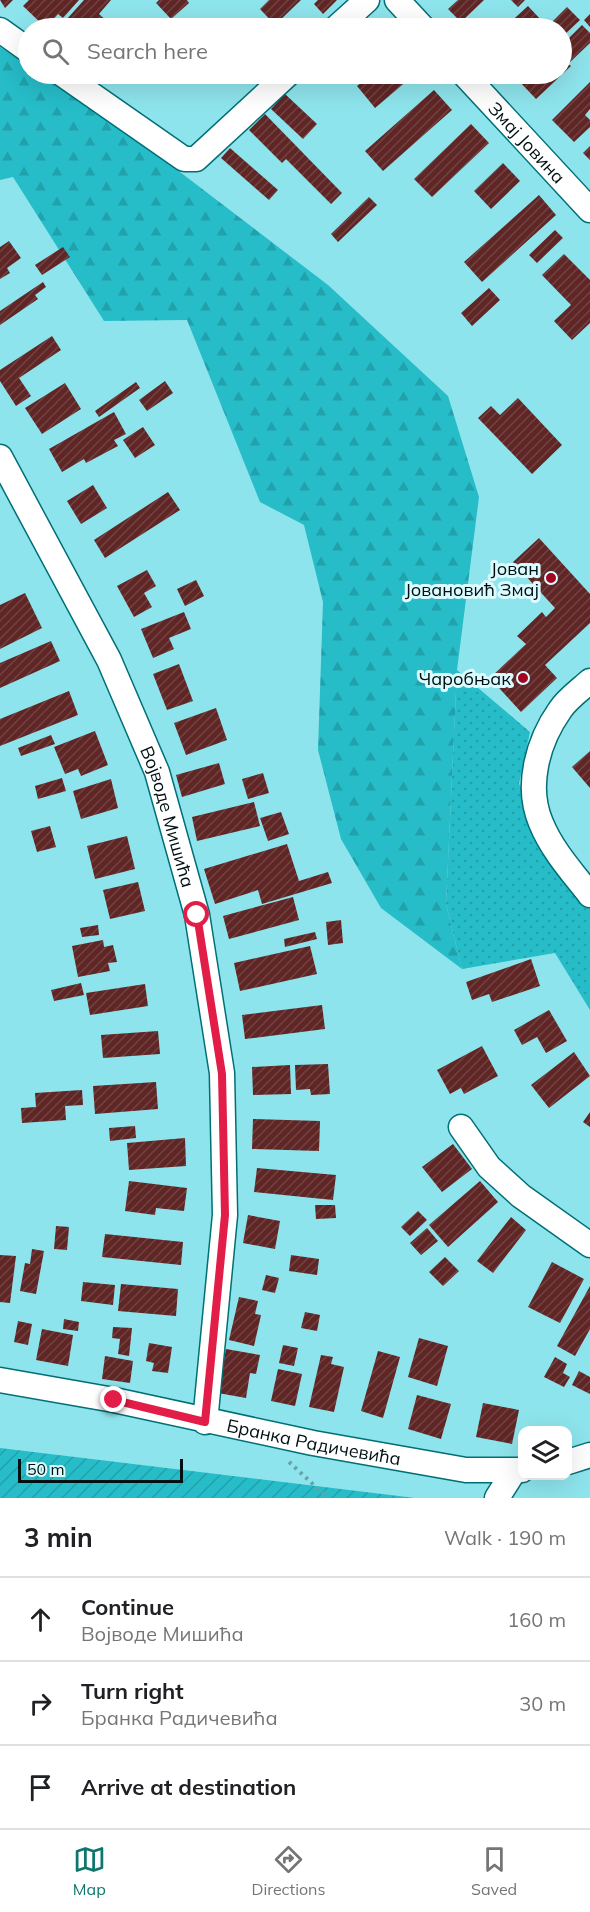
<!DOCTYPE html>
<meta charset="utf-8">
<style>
body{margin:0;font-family:Mulish,sans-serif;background:#f2f2f2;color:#202124}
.controls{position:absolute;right:18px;bottom:18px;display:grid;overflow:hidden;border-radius:12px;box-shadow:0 6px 24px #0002}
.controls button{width:54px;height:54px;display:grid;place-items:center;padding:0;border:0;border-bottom:2px solid #e0e0e0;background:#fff;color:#202124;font:30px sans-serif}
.scale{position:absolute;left:18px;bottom:15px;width:165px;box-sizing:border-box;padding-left:6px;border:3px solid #001012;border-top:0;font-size:16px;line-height:21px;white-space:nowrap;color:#001012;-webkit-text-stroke:4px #dbfbfe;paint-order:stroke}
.stop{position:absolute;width:18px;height:18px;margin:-14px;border:4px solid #e11d48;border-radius:50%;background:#fff}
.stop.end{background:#e11d48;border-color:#fff;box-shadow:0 2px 6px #0008}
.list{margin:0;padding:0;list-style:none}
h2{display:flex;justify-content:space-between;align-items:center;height:78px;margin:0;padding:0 24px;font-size:26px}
h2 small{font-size:20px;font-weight:400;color:#757577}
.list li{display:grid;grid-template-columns:39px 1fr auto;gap:18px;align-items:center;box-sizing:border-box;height:84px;padding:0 24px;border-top:2px solid #e0e0e0}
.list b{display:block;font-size:22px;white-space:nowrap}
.list p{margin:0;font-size:20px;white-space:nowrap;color:#757577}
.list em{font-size:20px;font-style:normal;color:#757577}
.icon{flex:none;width:33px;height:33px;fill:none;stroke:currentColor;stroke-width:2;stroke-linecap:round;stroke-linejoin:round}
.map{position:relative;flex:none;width:590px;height:1498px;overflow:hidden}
.search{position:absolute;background:#fff;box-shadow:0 6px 24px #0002;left:18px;right:18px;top:18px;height:66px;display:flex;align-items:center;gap:15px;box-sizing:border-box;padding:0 21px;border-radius:33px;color:#757577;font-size:22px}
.sheet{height:330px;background:#fff}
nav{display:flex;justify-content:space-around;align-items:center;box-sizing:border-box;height:84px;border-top:2px solid #e0e0e0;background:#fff;font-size:16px;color:#757577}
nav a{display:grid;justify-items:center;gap:3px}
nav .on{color:#0f766e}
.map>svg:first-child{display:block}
.grass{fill:url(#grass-dots)}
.forest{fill:url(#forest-firs)}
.garden{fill:url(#garden-furrows)}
.building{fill:url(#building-hatch)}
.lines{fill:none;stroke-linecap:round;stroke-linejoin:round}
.street-casing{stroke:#006f76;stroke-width:27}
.path{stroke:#63a4aa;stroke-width:4;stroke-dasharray:3 4.5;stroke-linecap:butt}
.street{stroke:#fff;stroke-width:24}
.route{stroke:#e11d48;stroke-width:8}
.poi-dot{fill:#a2051f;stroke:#dbfbfe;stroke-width:2}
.labels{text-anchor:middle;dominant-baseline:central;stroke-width:6;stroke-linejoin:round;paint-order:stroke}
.street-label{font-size:18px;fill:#001012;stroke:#dbfbfe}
.poi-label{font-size:18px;fill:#001012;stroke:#dbfbfe;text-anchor:end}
</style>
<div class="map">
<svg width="590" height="1498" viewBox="0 0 590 1498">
<defs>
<pattern id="grass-dots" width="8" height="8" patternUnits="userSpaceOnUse" patternTransform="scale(1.5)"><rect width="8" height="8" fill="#26bcc8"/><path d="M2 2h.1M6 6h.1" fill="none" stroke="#20a1ab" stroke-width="1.8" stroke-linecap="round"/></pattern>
<pattern id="forest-firs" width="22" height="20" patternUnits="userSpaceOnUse" patternTransform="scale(1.5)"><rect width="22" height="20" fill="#26bcc8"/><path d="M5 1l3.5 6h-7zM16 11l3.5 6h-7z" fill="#20a1ab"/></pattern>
<pattern id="garden-furrows" width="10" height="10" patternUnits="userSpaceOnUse" patternTransform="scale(1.5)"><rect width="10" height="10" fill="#26bcc8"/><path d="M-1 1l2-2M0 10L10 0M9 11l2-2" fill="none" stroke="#20a1ab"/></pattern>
<pattern id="building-hatch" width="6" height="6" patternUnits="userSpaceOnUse" patternTransform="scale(1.5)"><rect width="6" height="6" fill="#5f2625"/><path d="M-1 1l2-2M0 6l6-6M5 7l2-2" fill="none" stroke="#704342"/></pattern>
</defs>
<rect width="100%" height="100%" fill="#8ee4ec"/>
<path class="grass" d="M457,670L530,732L519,784L590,874V1010L555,953L462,969L446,904Z"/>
<path class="forest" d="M0,47L28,64V74H43L83,98L328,285L448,396L479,497L457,670L446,904L462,969L381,908L341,839L318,750L323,602L304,525L260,502L187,320L104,321L13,177L0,180Z"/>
<path class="garden" d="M0,1448L415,1498H0Z"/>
<path class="building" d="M0,0H13L5,8Z
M29,0H79L63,18L58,14L46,28L23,6Z
M84,0H111L99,14L110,24L107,28H78L67,19Z
M159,0H187L189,3L171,19L156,3Z
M269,0H301L275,25L260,9Z
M318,0H337L323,14L314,4Z
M458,0H484L461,22L448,9Z
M511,0H525L518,7Z
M528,6L542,21L534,28H504Z
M567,7L580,20L562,37V28L548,26Z
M590,14V27L584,20Z
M370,18L379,28H358Z
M582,25L590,33V43L568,64L571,66L536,99L518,80L525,74H562V45Z
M238,74H256L247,82Z
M372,74H415L375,108L357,86Z
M590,82V109L585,115L590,120V127L574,142L552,120Z
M434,90L452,110L383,171L365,151Z
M285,94L317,124L303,139L271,109Z
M265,114L342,193L331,204L286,159L282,163L249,130Z
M471,124L489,143L432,197L414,179Z
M590,146V160L583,153Z
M230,148L278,190L269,200L221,158Z
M503,163L520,181L491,209L474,191Z
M539,195L556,215L482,282L464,262Z
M369,197L377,205L338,242L331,234Z
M555,230L563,238L537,263L529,255Z
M9,241L21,258L7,268L10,273L0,279V247Z
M63,247L70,257L42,275L35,265Z
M564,254L590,280V323L572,340L554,321L571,305L542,275Z
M43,282L46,287L35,295L38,299L0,325V311Z
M489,288L500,300L472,326L461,313Z
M52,336L61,350L19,378L31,396L16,406L0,381V370Z
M165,381L173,393L147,411L139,400Z
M136,382L140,388L99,417L95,411Z
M65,383L81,409L42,434L25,408Z
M518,398L562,445L532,474L478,418L491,406L500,415Z
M114,412L126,434L114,440L118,446L86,463L84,459L62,472L49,449Z
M143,427L155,445L135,458L123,440Z
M93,485L107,508L81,524L67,501Z
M168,492L180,510L105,558L94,540Z
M539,538L590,594V623L545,665L557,678L521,712L490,678L526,644L517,636L542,612L546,617L555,608L513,562Z
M147,570L156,586L144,593L152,607L134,617L117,586Z
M196,580L204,596L185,606L177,589Z
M25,593L42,628L0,649V605Z
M184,612L191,629L169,638L174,649L153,658L141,629Z
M51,641L60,661L0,688V663Z
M179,664L193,701L167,710L153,674Z
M69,691L78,715L0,746V719Z
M216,708L227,740L186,755L174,723Z
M95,731L108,765L81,776L78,769L65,774L54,747Z
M51,735L55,744L21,756L18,748Z
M590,751V788L572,767Z
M219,763L225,784L182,797L176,775Z
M263,773L269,793L248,799L242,779Z
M62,778L66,791L38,799L35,786Z
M111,779L118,808L81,819L73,791Z
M254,802L260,826L197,841L192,817Z
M281,812L289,834L268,841L260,818Z
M50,826L56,847L37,852L31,831Z
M127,836L135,869L95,879L87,846Z
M287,844L299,881L328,872L332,883L262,904L258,890L215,904L204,869Z
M138,882L145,911L110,919L103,890Z
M293,897L299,920L229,939L223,916Z
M341,920L343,943L328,945L326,922Z
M98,925L99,935L82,937L80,928Z
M315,932L317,939L285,947L284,939Z
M103,940L104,947L113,945L117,962L108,963L110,971L78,977L72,946Z
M310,946L317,974L240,991L234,963Z
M531,959L540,986L492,1002L489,994L472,1000L466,982Z
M81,983L84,995L54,1001L51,990Z
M145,984L148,1006L90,1015L86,993Z
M322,1005L325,1029L245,1039L242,1015Z
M549,1010L567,1041L546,1053L537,1037L522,1045L514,1030Z
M158,1031L160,1054L103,1058L101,1035Z
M482,1046L498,1076L464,1094L461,1088L450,1094L437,1070Z
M574,1052L590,1076L549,1108L531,1085Z
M328,1064L330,1094L311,1095L310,1089L296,1090L295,1065Z
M290,1065L291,1094L253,1095L252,1067Z
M156,1082L158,1109L95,1114L93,1086Z
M82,1090L83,1105L65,1106L66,1120L22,1123L21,1108L36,1107L35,1093Z
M590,1112V1127L583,1122Z
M253,1119L320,1121L319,1151L252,1149Z
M135,1126L136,1138L110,1141L109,1128Z
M185,1138L186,1166L129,1170L127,1143Z
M453,1144L472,1169L442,1192L422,1167Z
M257,1168L336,1175L333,1200L254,1192Z
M129,1181L187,1188L184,1211L156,1208L155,1215L125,1211Z
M480,1181L498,1202L448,1247L429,1225Z
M315,1205H335L336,1218L316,1219Z
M418,1211L427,1220L410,1236L401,1227Z
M248,1215L280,1221L275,1249L243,1243Z
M511,1217L526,1230L493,1273L477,1261Z
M56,1226L69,1227L67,1250L54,1249Z
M427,1228L438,1241L421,1255L410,1243Z
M105,1234L183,1242L181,1265L102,1257Z
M32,1249L44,1251L36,1294L20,1291L25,1263L30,1264Z
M0,1255L16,1256L10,1303L0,1302Z
M291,1255L319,1259L317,1275L289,1271Z
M445,1257L459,1271L443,1286L429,1272Z
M552,1262L584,1279L560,1323L528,1307Z
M266,1275L279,1278L275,1293L262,1290Z
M83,1282L115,1285L113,1305L81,1301Z
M121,1284L178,1289L176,1316L118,1311Z
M590,1286V1329L575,1356L557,1346Z
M239,1297L258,1301L255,1314L261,1315L254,1346L229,1340Z
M305,1312L320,1315L317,1331L301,1328Z
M64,1319L79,1322L78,1331L63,1329Z
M18,1321L32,1324L28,1345L14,1342Z
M113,1327L132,1328L129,1356L118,1354L120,1339L112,1338Z
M42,1329L73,1335L68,1366L36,1360Z
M419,1338L448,1346L437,1386L408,1377Z
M149,1343L172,1347L168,1373L152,1371L154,1363L146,1361Z
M283,1345L298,1348L294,1366L279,1363Z
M226,1349L260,1355L256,1374L250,1373L246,1398L218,1393Z
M378,1351L400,1357L383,1418L361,1411Z
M321,1355L333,1357L331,1364L344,1367L334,1412L309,1407Z
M105,1356L133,1361L130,1383L102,1379Z
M555,1357L567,1364L563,1373L570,1377L564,1387L544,1377Z
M278,1369L302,1374L295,1406L271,1401Z
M579,1371L590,1377V1394L572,1385Z
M417,1395L451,1404L441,1439L408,1429Z
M483,1403L519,1410L512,1444L476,1437Z"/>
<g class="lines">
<defs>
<g id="street">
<path d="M397,0L423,28"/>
<path d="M336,28L367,0"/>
<path d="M0,30L28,50"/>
<path d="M62,74L184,159H196L288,74"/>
<path id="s1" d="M464,74L590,210"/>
<path id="s2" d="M0,457L109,660L157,772L197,915L222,1073L225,1215L205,1422"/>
<path d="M590,681C580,690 567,699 560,710C538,741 525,786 541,823C552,850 572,872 590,895"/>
<path d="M461,1127L489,1167L521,1196L590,1245"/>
<path id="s3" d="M0,1380L114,1400L313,1443L466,1470H522"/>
<path d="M568,1462L590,1455"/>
<path d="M497,1498L514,1471"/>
</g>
</defs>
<use href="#street" class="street-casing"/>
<path class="path" d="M289,1462L328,1498"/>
<use href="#street" class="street"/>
</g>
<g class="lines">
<path class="route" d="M114,1400L205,1422L225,1215L222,1074L197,915"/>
</g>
<g class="poi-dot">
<circle cx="551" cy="578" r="6"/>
<circle cx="523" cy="678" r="6"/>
</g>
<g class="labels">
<g class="street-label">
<text stroke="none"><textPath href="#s1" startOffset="93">Змај Јовина</textPath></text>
<text stroke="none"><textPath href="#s2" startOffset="398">Војводе Мишића</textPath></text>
<text stroke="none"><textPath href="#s3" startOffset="320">Бранка Радичевића</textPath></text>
</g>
<g class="poi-label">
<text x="539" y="568">Јован<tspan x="539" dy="21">Јовановић Змај</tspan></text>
<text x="511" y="678">Чаробњак</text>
</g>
</g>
</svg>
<div class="controls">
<button><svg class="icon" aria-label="layers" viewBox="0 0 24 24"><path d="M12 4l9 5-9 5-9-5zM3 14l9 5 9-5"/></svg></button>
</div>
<div class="scale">50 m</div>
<div class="stop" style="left:197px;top:915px"></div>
<div class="stop end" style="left:114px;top:1400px"></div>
<div class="search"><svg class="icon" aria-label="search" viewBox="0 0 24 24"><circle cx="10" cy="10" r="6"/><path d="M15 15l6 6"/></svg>Search here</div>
</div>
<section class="sheet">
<h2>3 min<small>Walk · 190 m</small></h2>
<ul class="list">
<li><svg class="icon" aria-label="ahead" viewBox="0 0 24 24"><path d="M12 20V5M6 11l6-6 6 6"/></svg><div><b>Continue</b><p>Војводе Мишића</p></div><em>160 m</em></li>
<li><svg class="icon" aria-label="right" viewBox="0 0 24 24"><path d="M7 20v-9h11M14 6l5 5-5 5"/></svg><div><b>Turn right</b><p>Бранка Радичевића</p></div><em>30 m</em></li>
<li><svg class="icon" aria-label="arrive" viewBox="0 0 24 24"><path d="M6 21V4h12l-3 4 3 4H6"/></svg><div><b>Arrive at destination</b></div></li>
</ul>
</section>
<nav>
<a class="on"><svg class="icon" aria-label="map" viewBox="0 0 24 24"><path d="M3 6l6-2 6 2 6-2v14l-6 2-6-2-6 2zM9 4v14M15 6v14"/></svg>Map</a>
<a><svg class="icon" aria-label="directions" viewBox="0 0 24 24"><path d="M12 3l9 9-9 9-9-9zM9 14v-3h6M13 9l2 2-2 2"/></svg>Directions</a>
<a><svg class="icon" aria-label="saved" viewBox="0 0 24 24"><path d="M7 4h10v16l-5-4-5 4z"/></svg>Saved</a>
</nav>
